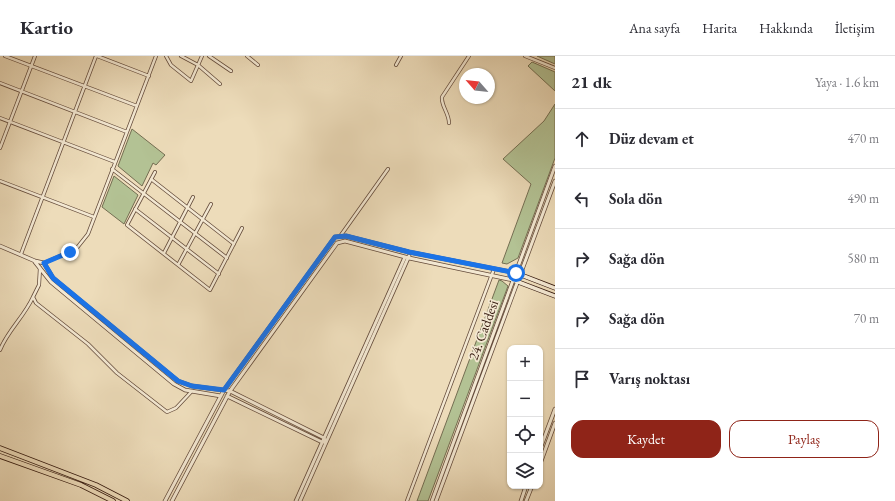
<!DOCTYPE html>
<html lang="tr">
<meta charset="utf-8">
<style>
body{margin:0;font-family:"EB Garamond",serif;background:#f2f2f3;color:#2b2b33}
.controls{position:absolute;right:12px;bottom:12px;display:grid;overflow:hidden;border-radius:8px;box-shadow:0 1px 3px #0004}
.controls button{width:36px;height:36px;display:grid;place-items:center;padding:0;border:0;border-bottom:1px solid #e1e1e2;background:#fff;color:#2b2b33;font:20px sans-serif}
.compass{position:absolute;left:459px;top:12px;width:36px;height:36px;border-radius:50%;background:#fff;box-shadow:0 1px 3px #0004;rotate:298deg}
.stop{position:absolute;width:12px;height:12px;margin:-9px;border:3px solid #1a73e8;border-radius:50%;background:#fff}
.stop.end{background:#1a73e8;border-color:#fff;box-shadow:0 1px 4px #0008}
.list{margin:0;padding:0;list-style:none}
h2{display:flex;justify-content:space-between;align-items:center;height:52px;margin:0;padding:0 16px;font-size:17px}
h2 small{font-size:13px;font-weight:400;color:#7c7c81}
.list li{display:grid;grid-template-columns:26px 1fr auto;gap:12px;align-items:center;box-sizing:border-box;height:60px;padding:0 16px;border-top:1px solid #e1e1e2}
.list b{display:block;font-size:15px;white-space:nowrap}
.list em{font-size:13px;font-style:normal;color:#7c7c81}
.actions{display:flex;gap:8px;padding:12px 16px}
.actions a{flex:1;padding:9px 0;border:1px solid #8f2418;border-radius:12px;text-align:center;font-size:14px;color:#8f2418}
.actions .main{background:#8f2418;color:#fff}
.icon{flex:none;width:22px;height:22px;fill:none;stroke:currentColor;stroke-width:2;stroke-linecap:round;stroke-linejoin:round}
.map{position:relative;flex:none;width:555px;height:445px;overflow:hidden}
header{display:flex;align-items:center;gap:24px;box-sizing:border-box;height:56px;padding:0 20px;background:#fff;border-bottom:1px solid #e1e1e2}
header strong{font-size:19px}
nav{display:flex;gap:22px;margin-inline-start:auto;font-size:14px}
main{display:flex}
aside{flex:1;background:#fff}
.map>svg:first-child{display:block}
.grass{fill:#b3c294;stroke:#746e52}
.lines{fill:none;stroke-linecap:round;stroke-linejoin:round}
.minor-casing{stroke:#634a3a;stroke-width:4}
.tertiary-casing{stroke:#634a3a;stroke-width:4.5}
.secondary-casing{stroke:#351a0f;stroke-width:5}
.trunk-casing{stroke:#351a0f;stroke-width:5.5}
.minor{stroke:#f3e8d2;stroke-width:2.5}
.tertiary{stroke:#f3e8d2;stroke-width:3}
.secondary{stroke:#f3e8d2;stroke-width:3.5}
.trunk{stroke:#eddcba;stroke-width:4}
.route{stroke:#1a73e8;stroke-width:5}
.labels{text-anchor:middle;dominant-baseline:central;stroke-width:3.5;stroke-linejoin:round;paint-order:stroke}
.street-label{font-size:14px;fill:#351a0f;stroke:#f3e8d2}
</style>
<header>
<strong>Kartio</strong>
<nav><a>Ana sayfa</a><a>Harita</a><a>Hakkında</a><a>İletişim</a></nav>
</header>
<main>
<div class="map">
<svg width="555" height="445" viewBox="0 0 555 445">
<rect width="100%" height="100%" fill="#eddcba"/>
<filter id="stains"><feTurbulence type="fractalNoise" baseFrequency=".005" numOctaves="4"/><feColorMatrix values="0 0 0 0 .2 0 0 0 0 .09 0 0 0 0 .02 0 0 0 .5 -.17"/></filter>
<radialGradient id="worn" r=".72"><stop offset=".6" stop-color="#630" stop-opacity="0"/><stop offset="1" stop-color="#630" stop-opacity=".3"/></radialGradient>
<path class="grass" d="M537,0H555V8Z
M532,6L555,16V35L528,10Z
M555,48V102L518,202L507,208L502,207L531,128L503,103L544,65Z
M132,73L165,99L156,109L153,107L142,130L118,110Z
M114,120L138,139L124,168L102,151Z
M499,224L502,225L508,230L428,445H417Z"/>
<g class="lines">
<defs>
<path id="minor" d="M5,0L137,50
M97,0L149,20
M166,0L171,9L191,25L202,0
M181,0L198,9L220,28
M209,0L231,15
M247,0L258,9
M525,0L555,12
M396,9L401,0
M0,27L127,76
M0,62L115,106
M449,67C449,57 441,50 442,41L469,0
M0,92L35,0
M112,113L227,202
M155,116L127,169L210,234L242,172
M151,123L234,188
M0,125L94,161
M135,153L219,218
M341,179L388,113
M164,197L193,141
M21,198L96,0
M44,207L76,193L88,178L156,0
M178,209L211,148
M40,212L39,229L33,241L36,247L88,288L117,317L167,356L176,352L192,335
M0,294C8,274 24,261 33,241
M407,445L494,213"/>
<path id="tertiary" d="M0,190L35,205L44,207L53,222L178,325L192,330L230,335L324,382L326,386
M35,206L51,226L174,328L185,334L221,340
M227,340L322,386H326
M540,393L555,353
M540,408L555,367
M165,445L224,334L335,181L346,180L409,196L516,217
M172,445L230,335L337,187L345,185L409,202L513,224
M296,445L405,201
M300,445L409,200
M432,445L555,110
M436,445L555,125
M521,445L526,430
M526,445L532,430"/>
<path id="secondary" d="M516,217L555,232
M513,224L555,240"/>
<path id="trunk" d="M0,392L96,429L127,445
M0,400L81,429L113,445"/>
</defs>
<use href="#minor" class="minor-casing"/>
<use href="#tertiary" class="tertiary-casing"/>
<use href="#secondary" class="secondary-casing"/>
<use href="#trunk" class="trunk-casing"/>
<use href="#minor" class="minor"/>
<use href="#tertiary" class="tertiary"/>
<use href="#secondary" class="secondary"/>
<use href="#trunk" class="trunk"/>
</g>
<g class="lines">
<path class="route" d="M70,196L44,207L53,222L178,325L192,330L224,334L335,181L346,180L409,196L516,217"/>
</g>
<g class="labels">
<g class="street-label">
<text transform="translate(483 274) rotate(-70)">24. Caddesi</text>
</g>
</g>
<rect width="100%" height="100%" filter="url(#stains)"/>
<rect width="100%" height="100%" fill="url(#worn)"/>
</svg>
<div class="controls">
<button>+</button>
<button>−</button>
<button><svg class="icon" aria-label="locate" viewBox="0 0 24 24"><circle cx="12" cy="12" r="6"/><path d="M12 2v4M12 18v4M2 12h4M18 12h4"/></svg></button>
<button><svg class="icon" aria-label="layers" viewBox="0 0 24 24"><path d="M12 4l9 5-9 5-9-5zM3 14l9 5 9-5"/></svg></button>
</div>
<svg class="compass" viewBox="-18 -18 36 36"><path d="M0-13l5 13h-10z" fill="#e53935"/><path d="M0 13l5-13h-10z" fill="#7c7c81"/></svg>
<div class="stop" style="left:516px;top:217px"></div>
<div class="stop end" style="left:70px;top:196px"></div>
</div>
<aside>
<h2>21 dk<small>Yaya · 1.6 km</small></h2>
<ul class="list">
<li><svg class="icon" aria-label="ahead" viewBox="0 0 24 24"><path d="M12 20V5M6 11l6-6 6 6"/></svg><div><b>Düz devam et</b></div><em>470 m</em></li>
<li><svg class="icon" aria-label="left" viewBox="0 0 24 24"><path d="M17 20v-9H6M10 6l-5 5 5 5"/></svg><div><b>Sola dön</b></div><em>490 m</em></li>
<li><svg class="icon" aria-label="right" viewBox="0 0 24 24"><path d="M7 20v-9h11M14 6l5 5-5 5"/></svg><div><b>Sağa dön</b></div><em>580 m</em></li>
<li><svg class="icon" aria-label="right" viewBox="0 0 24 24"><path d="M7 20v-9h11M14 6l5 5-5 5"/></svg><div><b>Sağa dön</b></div><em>70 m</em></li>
<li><svg class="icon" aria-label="arrive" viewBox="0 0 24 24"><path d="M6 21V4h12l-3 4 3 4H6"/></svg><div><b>Varış noktası</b></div></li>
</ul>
<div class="actions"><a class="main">Kaydet</a><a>Paylaş</a></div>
</aside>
</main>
